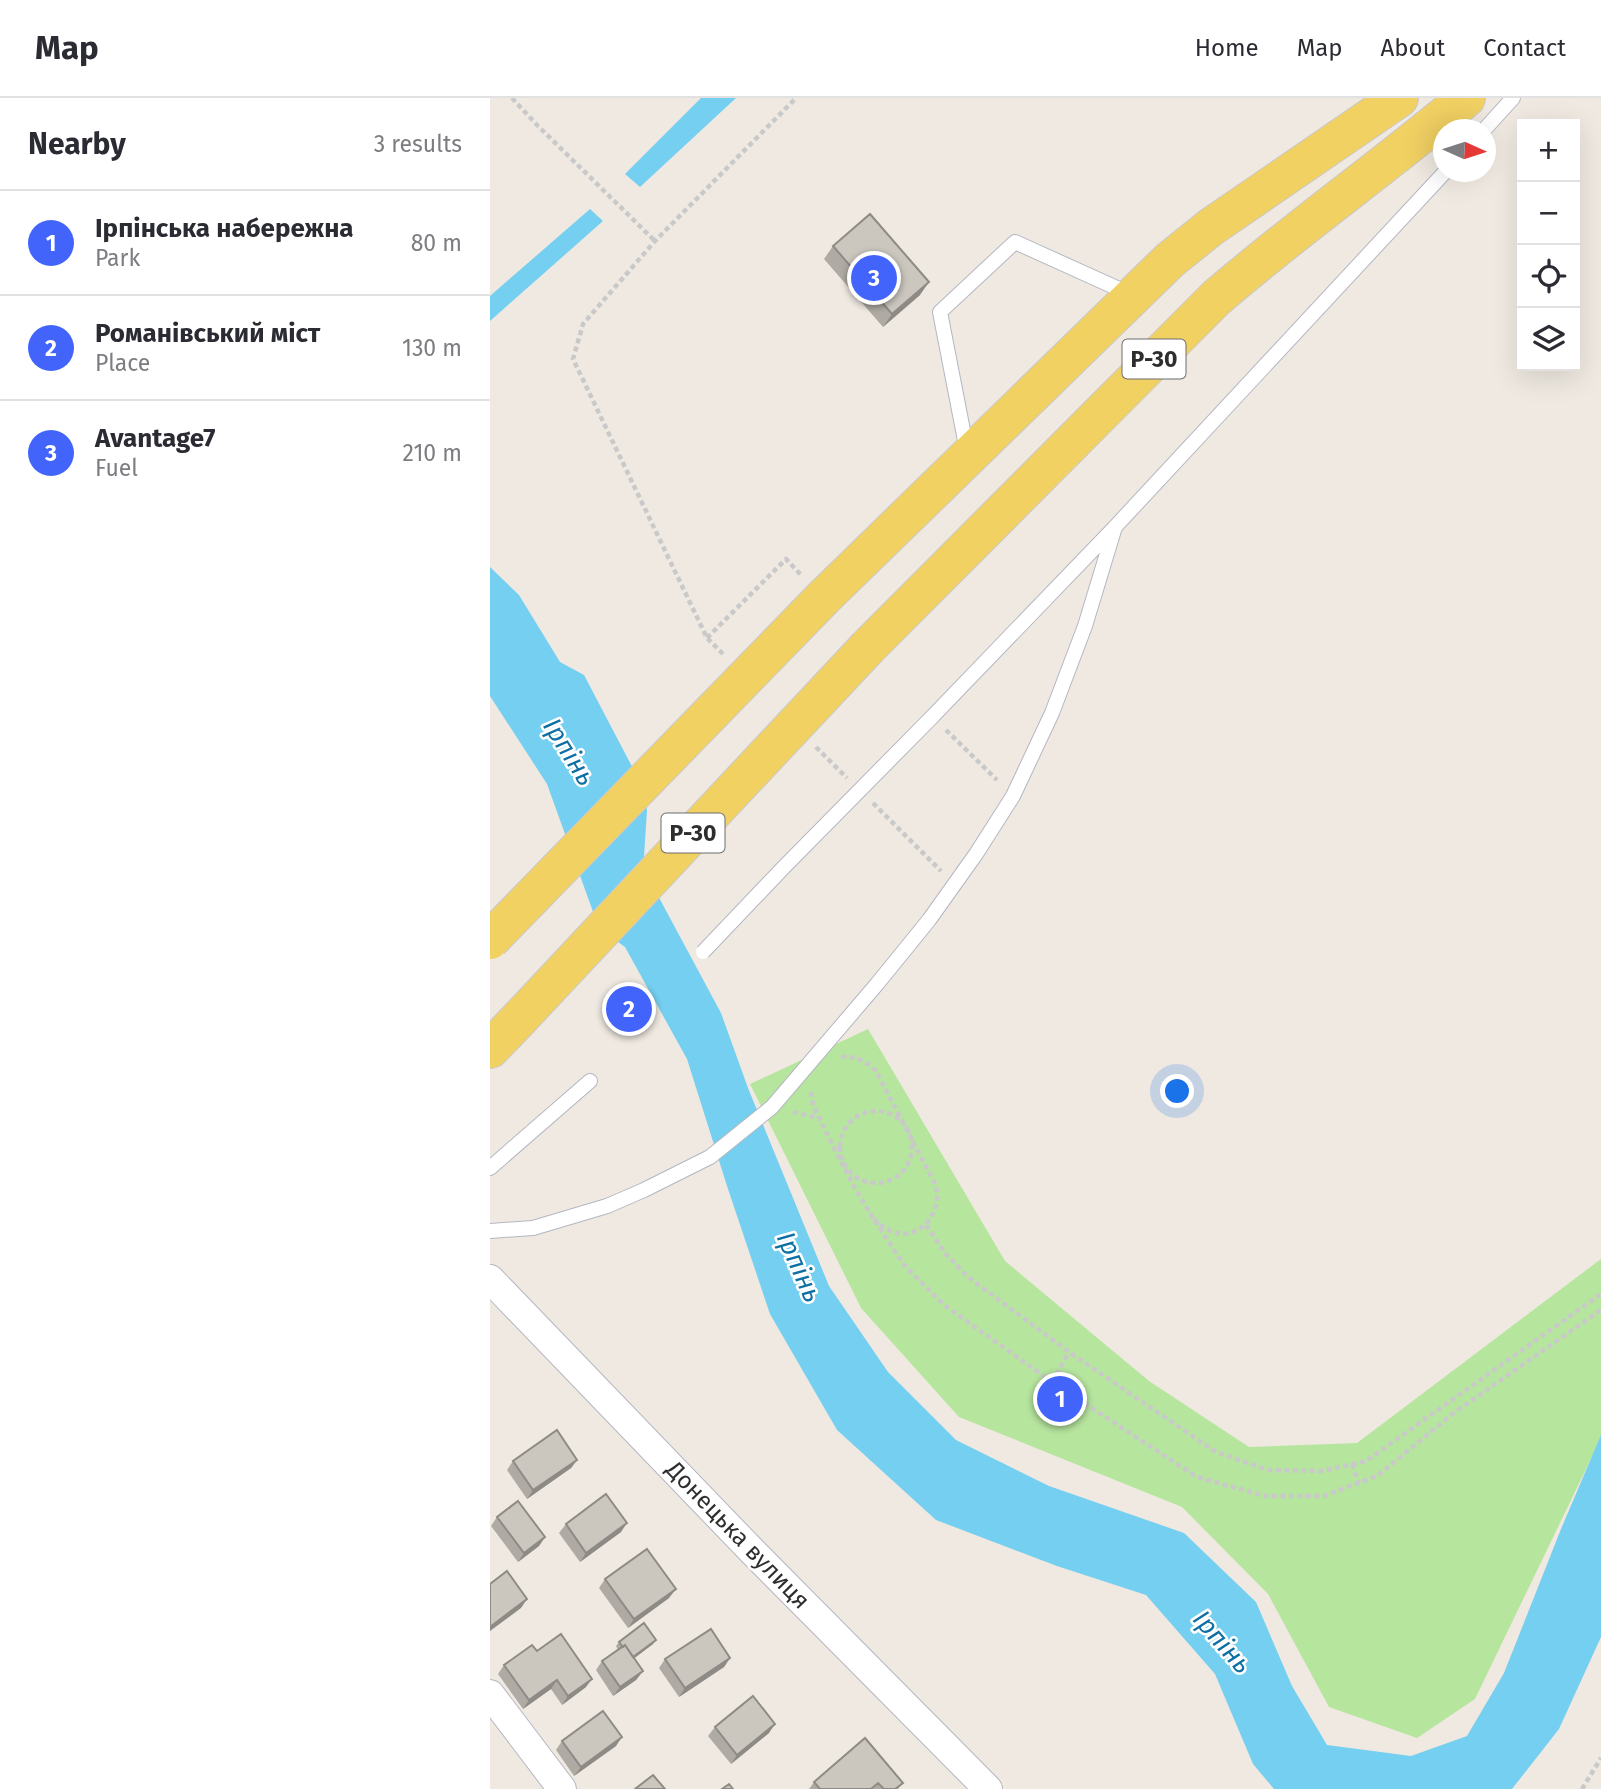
<!DOCTYPE html>
<meta charset="utf-8">
<style>
body{margin:0;font-family:"Fira Sans",sans-serif;background:#f2f2f3;color:#2b2b33}
.controls{position:absolute;right:21px;top:21px;display:grid;overflow:hidden;border-radius:0px;box-shadow:0 7px 28px #0002}
.controls button{width:63px;height:63px;display:grid;place-items:center;padding:0;border:0;border-bottom:2px solid #e1e1e2;background:#fff;color:#2b2b33;font:35px sans-serif}
.compass{position:absolute;left:943px;top:21px;width:63px;height:63px;border-radius:50%;background:#fff;box-shadow:0 7px 28px #0002;rotate:93deg}
.you{position:absolute;left:688px;top:994px;width:24px;height:24px;margin:-18px;border:5px solid #fff;border-radius:50%;background:#1a73e8;box-shadow:0 0 0 10px #1a73e833}
.badge{display:grid;place-items:center;width:46px;height:46px;border-radius:50%;background:#4264fb;color:#fff;font-size:23px;font-weight:700}
.pin{position:absolute;translate:-50% -50%;border:4px solid #fff;box-shadow:0 2px 7px #0006}
.list{margin:0;padding:0;list-style:none}
h2{display:flex;justify-content:space-between;align-items:center;height:91px;margin:0;padding:0 28px;font-size:30px}
h2 small{font-size:23px;font-weight:400;color:#7c7c81}
.list li{display:grid;grid-template-columns:46px 1fr auto;gap:21px;align-items:center;box-sizing:border-box;height:105px;padding:0 28px;border-top:2px solid #e1e1e2}
.list b{display:block;font-size:26px;white-space:nowrap}
.list p{margin:0;font-size:23px;white-space:nowrap;color:#7c7c81}
.list em{font-size:23px;font-style:normal;color:#7c7c81}
.icon{flex:none;width:38px;height:38px;fill:none;stroke:currentColor;stroke-width:2;stroke-linecap:round;stroke-linejoin:round}
.map{position:relative;flex:none;width:1111px;height:1691px;overflow:hidden}
header{display:flex;align-items:center;gap:42px;box-sizing:border-box;height:98px;padding:0 35px;background:#fff;border-bottom:2px solid #e1e1e2}
header strong{font-size:33px}
nav{display:flex;gap:38px;margin-inline-start:auto;font-size:24px}
main{display:flex}
aside{flex:1;background:#fff}
.map>svg:first-child{display:block}
.green{fill:#b6e59e}
.water{fill:#75cff0}
.lines{fill:none;stroke-linecap:round;stroke-linejoin:round}
.lane-casing{stroke:#b4b7c1;stroke-width:16}
.street-casing{stroke:#b4b7c1;stroke-width:30}
.primary-casing{stroke:#c9c9c9;stroke-width:40}
.path{stroke:#c9c9c9;stroke-width:4.5;stroke-dasharray:5 3.5;stroke-linecap:butt}
.lane{stroke:#fff;stroke-width:14}
.street{stroke:#fff;stroke-width:28}
.primary{stroke:#f2d163;stroke-width:38}
.lane-bridge-casing{stroke:#b4b7c1;stroke-width:16;stroke-linecap:butt}
.primary-bridge-casing{stroke:#c9c9c9;stroke-width:40;stroke-linecap:butt}
.lane-bridge{stroke:#fff;stroke-width:14}
.primary-bridge{stroke:#f2d163;stroke-width:38}
.wall{fill:#afaba4}
.shaded-wall{fill:#8e8b86}
.building{fill:#cbc7bf;stroke:#8e8b86;stroke-width:2}
.labels{text-anchor:middle;dominant-baseline:central;stroke-width:5;stroke-linejoin:round;paint-order:stroke}
.shield{fill:#fff;stroke:#6d6d6d;stroke-width:2}
.shield-label{font-size:23px;font-weight:bold;fill:#2e2e2e}
.street-label{font-size:24px;fill:#2e2e2e;stroke:#fff}
.water-label{font-size:26px;font-style:italic;fill:#0d6fa3;stroke:#fff}
</style>
<header>
<strong>Map</strong>
<nav><a>Home</a><a>Map</a><a>About</a><a>Contact</a></nav>
</header>
<main>
<aside>
<h2>Nearby<small>3 results</small></h2>
<ul class="list">
<li><span class="badge">1</span><div><b>Ірпінська набережна</b><p>Park</p></div><em>80 m</em></li>
<li><span class="badge">2</span><div><b>Романівський міст</b><p>Place</p></div><em>130 m</em></li>
<li><span class="badge">3</span><div><b>Avantage7</b><p>Fuel</p></div><em>210 m</em></li>
</ul>
</aside>
<div class="map">
<svg width="1111" height="1691" viewBox="0 0 1111 1691">
<rect width="100%" height="100%" fill="#efe9e1"/>
<path class="green" d="M378,931L515,1163L659,1283L759,1349L867,1345L1111,1161V1340L985,1601L927,1640L839,1609L778,1496L692,1409L469,1319L371,1210L260,986Z"/>
<path class="water" d="M211,0H246L150,89L135,76Z
M100,111L113,123L0,223V198Z
M0,469L29,497L70,564L94,577L148,680L157,712L154,759L159,781L231,915L258,990L339,1188L398,1274L466,1342L559,1388L694,1435L766,1504L802,1588L837,1647L921,1658L977,1638L1014,1575L1071,1431L1111,1337V1539L1069,1631L1022,1691H784L763,1666L725,1576L656,1497L567,1468L446,1422L347,1332L280,1216L237,1088L197,961L135,849L117,836L106,822L57,686L0,598Z"/>
<g class="lines">
<defs>
<path id="lane" d="M994,32L1023,0
M477,353L450,214L525,144L640,196
M442,619L625,429L955,74
M0,1070L100,983
M0,1133L43,1130L117,1108L154,1092L220,1059L282,1009L387,886L439,822L486,756L523,698L562,615L595,528L625,429"/>
<path id="street" d="M0,1181L262,1453L498,1691
M0,1596L72,1691"/>
<path id="primary" d="M334,499L680,162L721,129L909,0
M378,549L726,200C807,130 894,69 976,0
M0,951L29,921"/>
</defs>
<use href="#lane" class="lane-casing"/>
<use href="#street" class="street-casing"/>
<use href="#primary" class="primary-casing"/>
<path class="path" d="M22,0L47,27L165,143
M217,540L296,461L312,478
M233,556L217,540L83,261L93,226L165,143L306,0
M456,632L507,682
M326,649L357,680
M383,705L451,773
M351,959C366,958 376,963 386,973L441,1078C444,1083 446,1088 447,1093C450,1116 430,1140 407,1135C397,1133 390,1126 383,1120
M321,994L323,1007L335,1032L362,1085L383,1120L414,1167L454,1207L562,1284L707,1379L775,1398H834L887,1378L965,1314L1111,1212
M350 1049a36 36 0 1 1 72 0a36 36 0 1 1-72 0Z
M303,1014L328,1020
M436,1127L455,1155L478,1179L579,1254L726,1354L778,1372L832,1373L876,1363L1111,1196
M562,1284L579,1254
M862,1366L869,1385
M1092,1691L1111,1660"/>
<use href="#lane" class="lane"/>
<use href="#street" class="street"/>
<use href="#primary" class="primary"/>
<defs>
<path id="lane-bridge" d="M213,854L293,770L442,619"/>
<path id="primary-bridge" d="M0,842L334,499
M29,921L378,549"/>
</defs>
<use href="#lane-bridge" class="lane-bridge-casing"/>
<use href="#primary-bridge" class="primary-bridge-casing"/>
<use href="#lane-bridge" class="lane-bridge"/>
<use href="#primary-bridge" class="primary-bridge"/>
</g>
<path class="wall" d="M343,148L430,197L393,229L334,161Z
M87,1362L81,1370L37,1401L17,1372L23,1363Z
M7,1419L55,1439L49,1448L28,1464L1,1428Z
M76,1426L131,1434L90,1464L69,1435Z
M115,1481L179,1500L138,1530L109,1490Z
M129,1544L163,1546L144,1560L153,1573L146,1582L123,1598L106,1572L112,1563L128,1552L126,1548Z
M47,1553L96,1589L72,1607L61,1591L33,1611L8,1576L14,1567Z
M240,1560L234,1569L189,1599L169,1570L175,1561Z
M225,1629L279,1635L241,1666L218,1638Z
M72,1643L126,1648L84,1678L66,1652Z
M324,1684L413,1685L408,1691H319Z"/>
<path class="shaded-wall" d="M439,184L430,197L393,229L402,216Z
M87,1362L81,1370L37,1401L43,1392Z
M137,1425L131,1434L90,1464L96,1455Z
M55,1439L49,1448L28,1464L34,1455Z
M186,1491L179,1500L138,1530L144,1521Z
M37,1501L31,1510L0,1533V1529Z
M166,1542L163,1546L138,1565L141,1560Z
M240,1560L234,1569L189,1599L195,1590Z
M153,1573L146,1582L123,1598L130,1589Z
M102,1581L96,1589L72,1607L78,1598Z
M67,1582L61,1591L33,1611L39,1602Z
M285,1626L279,1635L241,1666L247,1657Z
M132,1639L126,1648L84,1678L91,1669Z"/>
<path class="building" d="M380,116L439,184L402,216L343,148Z
M67,1332L87,1362L43,1392L23,1363Z
M116,1396L137,1425L96,1455L76,1426Z
M28,1403L55,1439L34,1455L7,1419Z
M157,1451L186,1491L144,1521L115,1481Z
M17,1473L37,1501L0,1529V1486Z
M154,1525L166,1542L143,1559L135,1547L133,1549L129,1544Z
M221,1531L240,1560L195,1590L175,1561Z
M71,1536L102,1581L78,1598L67,1582L39,1602L14,1567L42,1547L47,1553Z
M135,1547L153,1573L130,1589L112,1563Z
M263,1598L285,1626L247,1657L225,1629Z
M113,1613L132,1639L91,1669L72,1643Z
M375,1640L413,1685L405,1691H394L388,1685L381,1691H330L324,1684Z
M163,1677L175,1691H145Z
M239,1686L243,1691H232Z"/>
<g class="labels">
<g class="shield">
<rect x="632.5" y="241.5" width="63" height="39" rx="5"/>
<rect x="171.5" y="715.5" width="63" height="39" rx="5"/>
</g>
<g class="shield-label">
<text x="664" y="261">Р-30</text>
<text x="203" y="735">Р-30</text>
</g>
<g class="street-label">
<text transform="translate(248 1437) rotate(46)">Донецька вулиця</text>
</g>
<g class="water-label">
<text transform="translate(79 654) rotate(58)">Ірпінь</text>
<text transform="translate(309 1169) rotate(66)">Ірпінь</text>
<text transform="translate(732 1544) rotate(49)">Ірпінь</text>
</g>
</g>
</svg>
<div class="controls">
<button>+</button>
<button>−</button>
<button><svg class="icon" aria-label="locate" viewBox="0 0 24 24"><circle cx="12" cy="12" r="6"/><path d="M12 2v4M12 18v4M2 12h4M18 12h4"/></svg></button>
<button><svg class="icon" aria-label="layers" viewBox="0 0 24 24"><path d="M12 4l9 5-9 5-9-5zM3 14l9 5 9-5"/></svg></button>
</div>
<svg class="compass" viewBox="-18 -18 36 36"><path d="M0-13l5 13h-10z" fill="#e53935"/><path d="M0 13l5-13h-10z" fill="#7c7c81"/></svg>
<div class="you"></div>
<div class="pin badge" style="left:570px;top:1301px">1</div>
<div class="pin badge" style="left:139px;top:911px">2</div>
<div class="pin badge" style="left:384px;top:180px">3</div>
</div>
</main>
